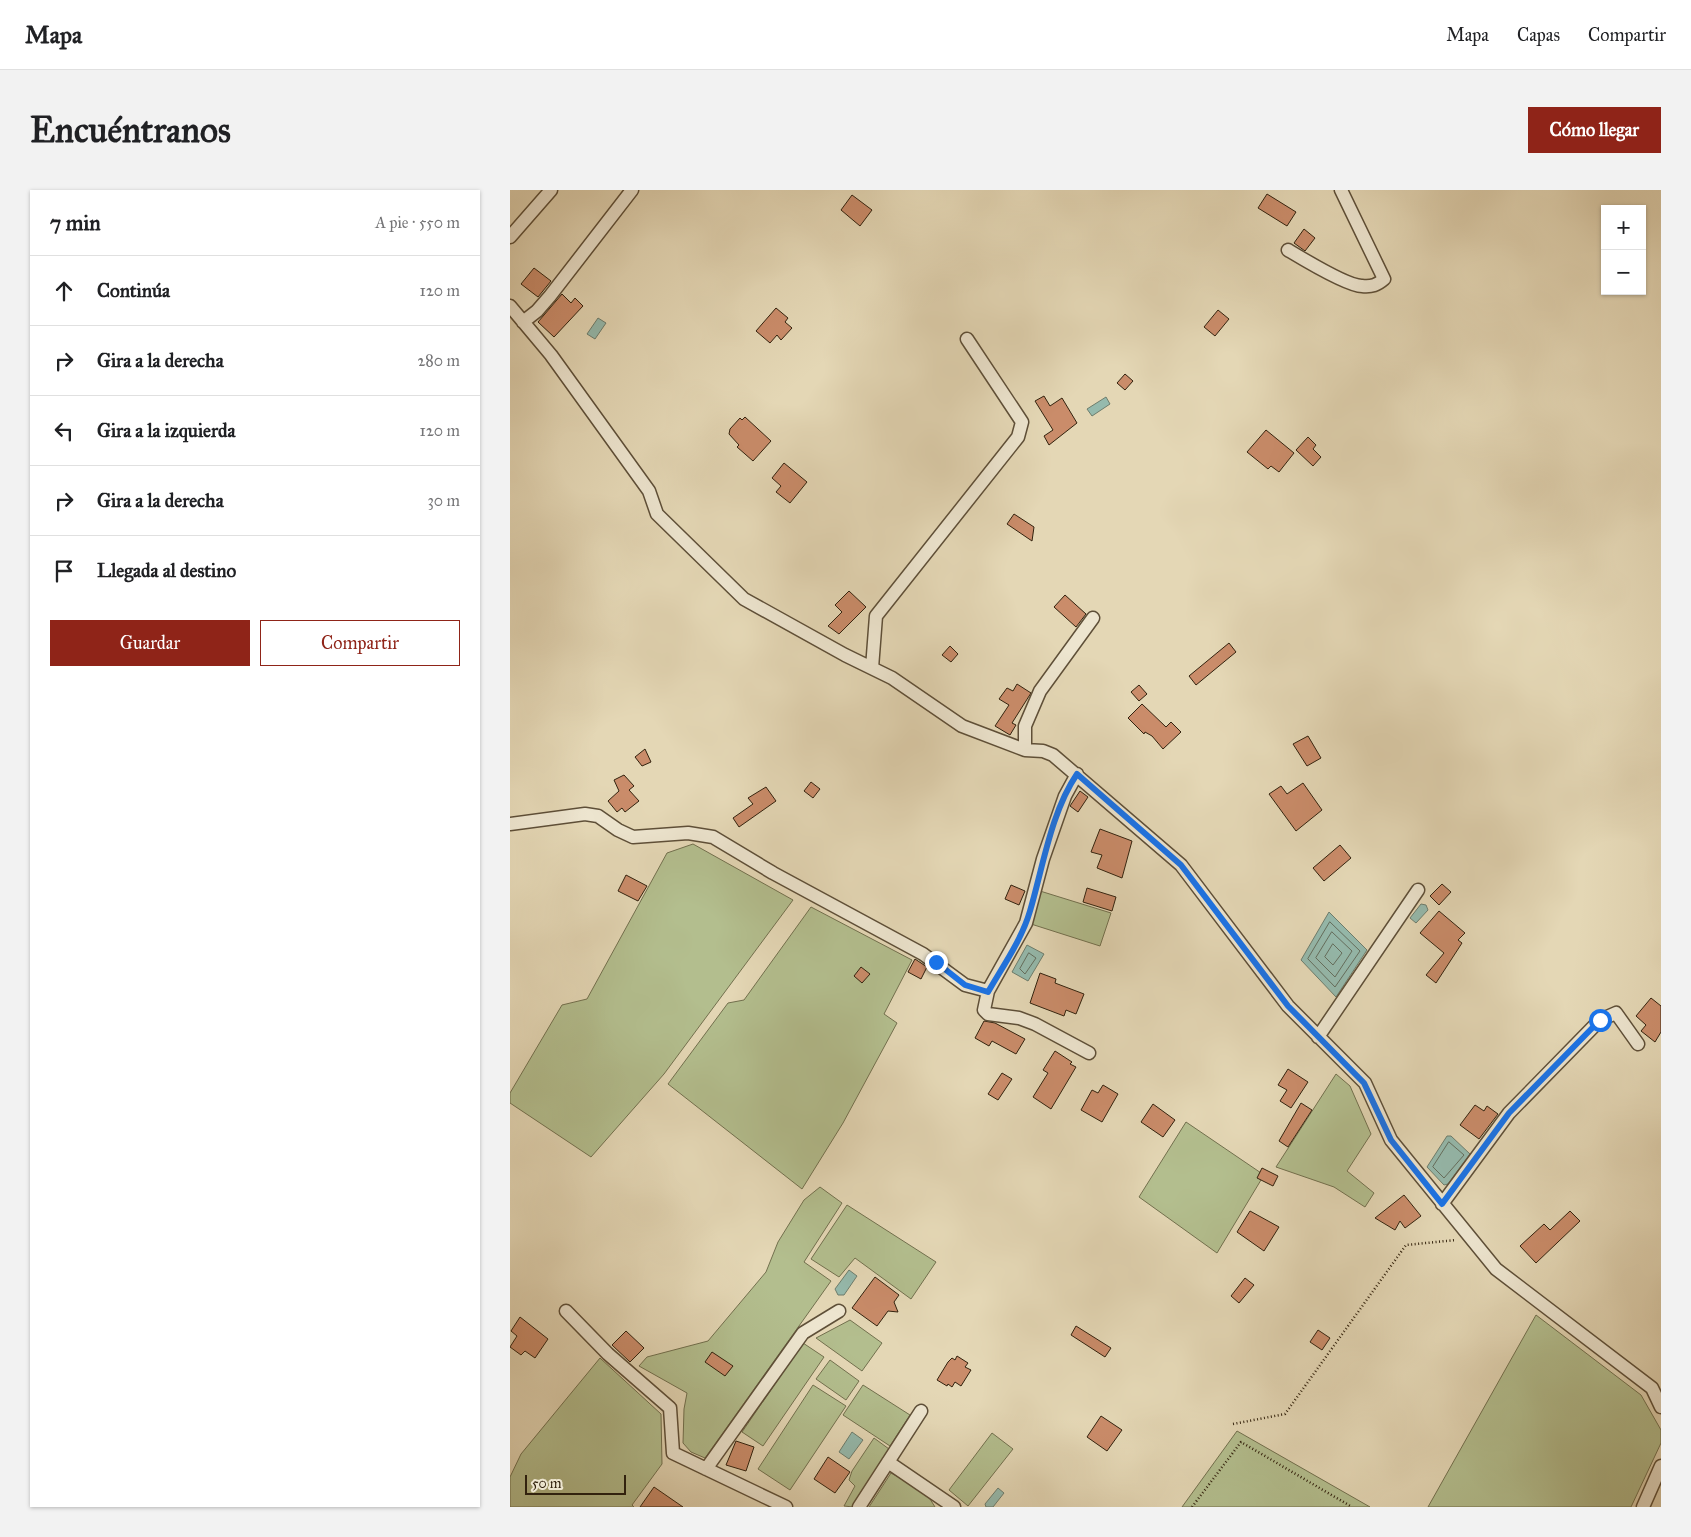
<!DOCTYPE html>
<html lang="es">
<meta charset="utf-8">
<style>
body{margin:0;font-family:"IM FELL Great Primer",serif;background:#f2f2f2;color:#202124}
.controls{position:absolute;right:15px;top:15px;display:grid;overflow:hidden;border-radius:0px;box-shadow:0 1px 4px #0004}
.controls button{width:45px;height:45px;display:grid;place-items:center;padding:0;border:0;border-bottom:1px solid #e0e0e0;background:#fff;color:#202124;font:25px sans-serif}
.scale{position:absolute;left:15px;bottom:12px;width:101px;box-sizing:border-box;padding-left:5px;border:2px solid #32220e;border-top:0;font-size:14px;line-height:18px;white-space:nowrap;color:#32220e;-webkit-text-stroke:4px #ede5cf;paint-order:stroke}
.stop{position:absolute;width:15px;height:15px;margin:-11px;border:4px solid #1a73e8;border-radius:50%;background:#fff}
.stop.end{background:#1a73e8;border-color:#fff;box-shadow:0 1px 5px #0008}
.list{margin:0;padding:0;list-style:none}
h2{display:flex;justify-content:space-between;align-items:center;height:65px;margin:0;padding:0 20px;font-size:21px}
h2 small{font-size:16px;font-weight:400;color:#757577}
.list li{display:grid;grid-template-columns:32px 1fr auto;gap:15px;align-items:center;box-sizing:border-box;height:70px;padding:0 20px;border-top:1px solid #e0e0e0}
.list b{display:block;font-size:19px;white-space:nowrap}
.list em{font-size:16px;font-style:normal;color:#757577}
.actions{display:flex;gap:10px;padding:15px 20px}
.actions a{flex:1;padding:11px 0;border:1px solid #8f2418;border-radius:0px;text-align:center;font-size:18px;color:#8f2418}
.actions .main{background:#8f2418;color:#fff}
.icon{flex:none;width:28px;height:28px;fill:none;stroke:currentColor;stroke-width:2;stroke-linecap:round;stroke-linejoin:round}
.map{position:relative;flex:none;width:1151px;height:1317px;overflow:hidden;border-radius:0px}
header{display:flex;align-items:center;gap:30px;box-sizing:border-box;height:70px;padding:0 25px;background:#fff;border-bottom:1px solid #e0e0e0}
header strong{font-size:24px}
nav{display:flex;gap:28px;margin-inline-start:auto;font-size:18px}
.intro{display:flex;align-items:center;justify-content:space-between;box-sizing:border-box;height:120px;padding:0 30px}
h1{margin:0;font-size:35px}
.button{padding:12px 22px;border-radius:0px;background:#8f2418;color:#fff;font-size:18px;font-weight:700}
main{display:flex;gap:30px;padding:0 30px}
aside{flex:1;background:#fff;border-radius:0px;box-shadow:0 1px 4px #0004}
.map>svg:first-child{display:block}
.green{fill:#b3be8e;stroke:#72704e}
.water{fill:#95baad;stroke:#6d7d6d}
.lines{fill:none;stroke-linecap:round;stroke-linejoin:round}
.shore{stroke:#646e5e;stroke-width:1}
.building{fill:#ca8c6a;stroke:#32220e}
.minor-casing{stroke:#5e4f38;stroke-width:15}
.path{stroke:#32220e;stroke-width:2.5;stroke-dasharray:1 2.5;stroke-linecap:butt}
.minor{stroke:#ede5cf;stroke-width:12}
.route{stroke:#1a73e8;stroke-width:6}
</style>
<header>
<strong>Mapa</strong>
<nav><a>Mapa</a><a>Capas</a><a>Compartir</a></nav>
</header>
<div class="intro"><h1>Encuéntranos</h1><a class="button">Cómo llegar</a></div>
<main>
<aside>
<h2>7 min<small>A pie · 550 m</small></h2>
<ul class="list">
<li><svg class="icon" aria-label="ahead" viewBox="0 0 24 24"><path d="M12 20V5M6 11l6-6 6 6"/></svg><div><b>Continúa</b></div><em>120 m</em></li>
<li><svg class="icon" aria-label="right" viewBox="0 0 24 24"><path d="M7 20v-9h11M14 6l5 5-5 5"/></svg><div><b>Gira a la derecha</b></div><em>280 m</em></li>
<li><svg class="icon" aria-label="left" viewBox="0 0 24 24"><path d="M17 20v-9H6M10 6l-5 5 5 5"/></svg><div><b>Gira a la izquierda</b></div><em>120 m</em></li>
<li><svg class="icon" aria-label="right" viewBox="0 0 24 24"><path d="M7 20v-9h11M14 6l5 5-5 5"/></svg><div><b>Gira a la derecha</b></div><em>30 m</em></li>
<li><svg class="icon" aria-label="arrive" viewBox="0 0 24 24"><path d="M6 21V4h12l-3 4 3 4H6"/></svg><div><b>Llegada al destino</b></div></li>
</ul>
<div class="actions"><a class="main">Guardar</a><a>Compartir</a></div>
</aside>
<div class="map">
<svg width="1151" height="1317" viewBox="0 0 1151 1317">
<rect width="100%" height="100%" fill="#e4d7b5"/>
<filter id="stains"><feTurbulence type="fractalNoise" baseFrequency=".004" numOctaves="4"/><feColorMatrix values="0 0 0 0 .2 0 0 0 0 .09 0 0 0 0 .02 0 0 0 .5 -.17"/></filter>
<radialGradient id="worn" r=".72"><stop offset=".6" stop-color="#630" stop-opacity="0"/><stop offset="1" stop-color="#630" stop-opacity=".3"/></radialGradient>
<path class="green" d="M183,654L283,710L154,884L81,967L0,913V903L52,815L77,809L157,663Z
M530,701L601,723L590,756L521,734Z
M301,717L402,770L374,824L387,833L333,933L292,999L158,894L218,813L234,810Z
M826,884L840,896L861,944L837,981L864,1003L855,1017L824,997L766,977Z
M676,932L754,985L707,1063L629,1007Z
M310,997L332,1013L294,1072L321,1091L195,1268L181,1262L173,1253L174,1219L177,1203L129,1176L137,1167L198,1151L256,1082L268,1052L294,1010Z
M337,1015L426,1072L401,1109L345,1068L329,1087L301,1069Z
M1026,1125L1131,1205L1151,1240V1253L1121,1317H918Z
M340,1130L372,1153L352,1181L306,1148Z
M293,1153L314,1167L253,1256L232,1242Z
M90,1168L151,1224L152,1274L122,1315L124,1317H0V1287L11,1264Z
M320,1170L349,1191L336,1210L306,1189Z
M303,1195L336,1216L280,1300L248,1279Z
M353,1195L400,1225L380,1256L333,1225Z
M727,1241L860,1317H672Z
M482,1243L503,1259L458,1316L439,1300Z
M364,1248L379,1259L343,1317L334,1316L345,1296L339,1290L342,1281Z
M381,1283L415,1301L425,1317H359Z"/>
<path class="water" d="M88,128L96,133L85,149L77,144Z
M596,207L600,214L582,226L577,219Z
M911,714L916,715L918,720L906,733L900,728Z
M819,722L857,760L826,807L791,770Z
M517,755L534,764L518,791L502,782Z
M937,946H941L960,964L938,994L934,995L917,977Z
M339,1080L347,1086L334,1105H328L325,1099Z
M342,1242L353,1250L339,1269L329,1262Z
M488,1298L494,1303L483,1317H476L475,1314Z"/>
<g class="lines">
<path class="shore" d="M820,732L850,761L825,797L798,769Z
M822,742L842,761L825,787L806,768Z
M823,754L832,763L823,775L815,767Z
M519,763L526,768L515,784L510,779Z
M939,952L954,965L934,988L923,977Z"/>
</g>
<path class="building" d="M757,4L786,22L777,36L748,18Z
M342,5L362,20L350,36L331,20Z
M794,39L805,48L795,61L784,53Z
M24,78L41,91L28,107L11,94Z
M52,104L61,113L65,108L73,116L44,147L28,132Z
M266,118L278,128L275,132L282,138L271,150L267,145L260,153L246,141Z
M708,120L719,129L705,146L694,137Z
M615,184L623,191L615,200L607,193Z
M534,206L540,216L552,208L567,233L539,255L534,246L543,240L525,211Z
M235,227L261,251L243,271L227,257L229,255L219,244L220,239L230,228L232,230Z
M756,240L784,263L769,282L761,276L758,279L737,262Z
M798,247L806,255L803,259L811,267L803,276L786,260Z
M274,273L297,292L280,313L266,302L271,296L262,288Z
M504,324L524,337L522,351L497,334Z
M339,401L356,417L329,444L318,436L332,422L325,415Z
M555,405L576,424L566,437L544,417Z
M719,453L726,462L686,495L679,486Z
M440,456L448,464L441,472L432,465Z
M507,494L521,503L502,533L506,535L500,545L485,536L499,515L489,509L497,498L503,501Z
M629,495L637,504L629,511L621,502Z
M632,514L656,537L661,532L671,542L653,559L642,546L635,542L634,544L618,528Z
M798,546L811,568L797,576L783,554Z
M135,559L141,572L132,576L125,567Z
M114,585L124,596L119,600L129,611L115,622L112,618L107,622L98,611L109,601L104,590Z
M301,592L310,599L303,608L294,601Z
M793,593L812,620L786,641L759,604L771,596L777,604Z
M256,597L266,611L229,637L223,628L243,614L238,608Z
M570,601L578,607L568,622L560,616Z
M590,639L622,651L612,688L587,678L592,665L581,662Z
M830,655L841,668L814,691L803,678Z
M116,685L137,696L128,711L108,701Z
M932,694L941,702L929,715L920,706Z
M501,695L515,701L509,715L495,709Z
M577,698L606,707L602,721L573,712Z
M929,721L955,743L948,750L952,753L926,793L916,785L934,763L910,743Z
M405,769L417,777L411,789L398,782Z
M351,777L360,784L352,793L344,786Z
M530,783L546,789L545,793L574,804L566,824L556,820L554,826L520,813Z
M1141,808L1151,816V842L1145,852L1131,841L1136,835L1126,826Z
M474,831L485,833L515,849L506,864L482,851L479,856L465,848Z
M545,861L562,872L560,874L566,877L541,919L523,907L538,883L533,880Z
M778,879L798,892L781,918L770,911L777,900L768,895Z
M492,883L502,889L488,910L478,904Z
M593,895L608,904L592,932L571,920L582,900L588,903Z
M791,913L802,920L778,957L769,951Z
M643,914L665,930L653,947L631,932Z
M965,915L974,921L977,916L988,924L969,949L950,935Z
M752,978L768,986L763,996L747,988Z
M894,1005L911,1026L895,1038L890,1031L885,1040L865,1028Z
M740,1021L769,1037L754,1061L727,1042Z
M1060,1021L1070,1031L1026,1073L1010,1056L1034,1034L1040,1040Z
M365,1087L389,1105L384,1112L388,1122L378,1121L367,1136L342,1118Z
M735,1088L744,1095L729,1113L721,1106Z
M10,1127L38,1149L25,1168L15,1161L11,1165L0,1157L7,1146L1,1141Z
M566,1136L601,1158L595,1167L561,1145Z
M808,1140L820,1148L812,1160L800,1152Z
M116,1141L134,1158L120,1172L102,1155Z
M202,1162L223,1176L215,1186L195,1172Z
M447,1166L458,1173L455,1177L461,1180L451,1196L445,1192L442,1197L438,1194L437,1196L427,1190L438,1172L442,1168L445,1170Z
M591,1226L612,1240L597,1261L577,1247Z
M226,1251L244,1257L236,1281L216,1275Z
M318,1267L340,1282L325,1303L304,1289Z
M144,1297L173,1317H130Z"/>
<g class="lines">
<defs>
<path id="minor" d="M0,47L41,0
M778,60C793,69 837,96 852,96C862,97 867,95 874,89L831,0
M0,116L41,165L139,301L147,324L234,409L335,465L382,488L452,536L515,560L533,561L543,565L671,675L778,816L855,893L881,950L986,1079L1142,1198L1151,1217
M13,132L27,121L40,106L122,0
M362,478L366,426L508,247L512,232L457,149
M515,560V536L530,501L583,428
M567,584L555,606L533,669L516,733L478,801L474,820L478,824L509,828L525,834L579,863
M0,634L75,624L88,626L108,640L123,647L178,643L203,647L263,683L413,764L455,795L478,801
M808,847L908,700
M932,1014L999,923L1090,830L1106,823L1128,854
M56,1121L98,1164L160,1218L163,1263L276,1317
M378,1272L444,1317
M196,1279L293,1143L329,1121
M349,1317L411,1221
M1133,1317L1151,1276"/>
</defs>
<use href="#minor" class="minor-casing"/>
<path class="path" d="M723,1234L775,1224L896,1055L946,1050
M682,1317L731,1252L842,1317"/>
<use href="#minor" class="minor"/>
</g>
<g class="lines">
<path class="route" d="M426,772L455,795L478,802C493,776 512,749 520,721C533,677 541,622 567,584L671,675L778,816L854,893L881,950L932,1014L999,923L1090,830"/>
</g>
<rect width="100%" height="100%" filter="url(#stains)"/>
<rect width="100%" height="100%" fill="url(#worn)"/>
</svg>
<div class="controls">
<button>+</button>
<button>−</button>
</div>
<div class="scale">50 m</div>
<div class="stop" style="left:1090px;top:830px"></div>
<div class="stop end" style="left:426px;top:772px"></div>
</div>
</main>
